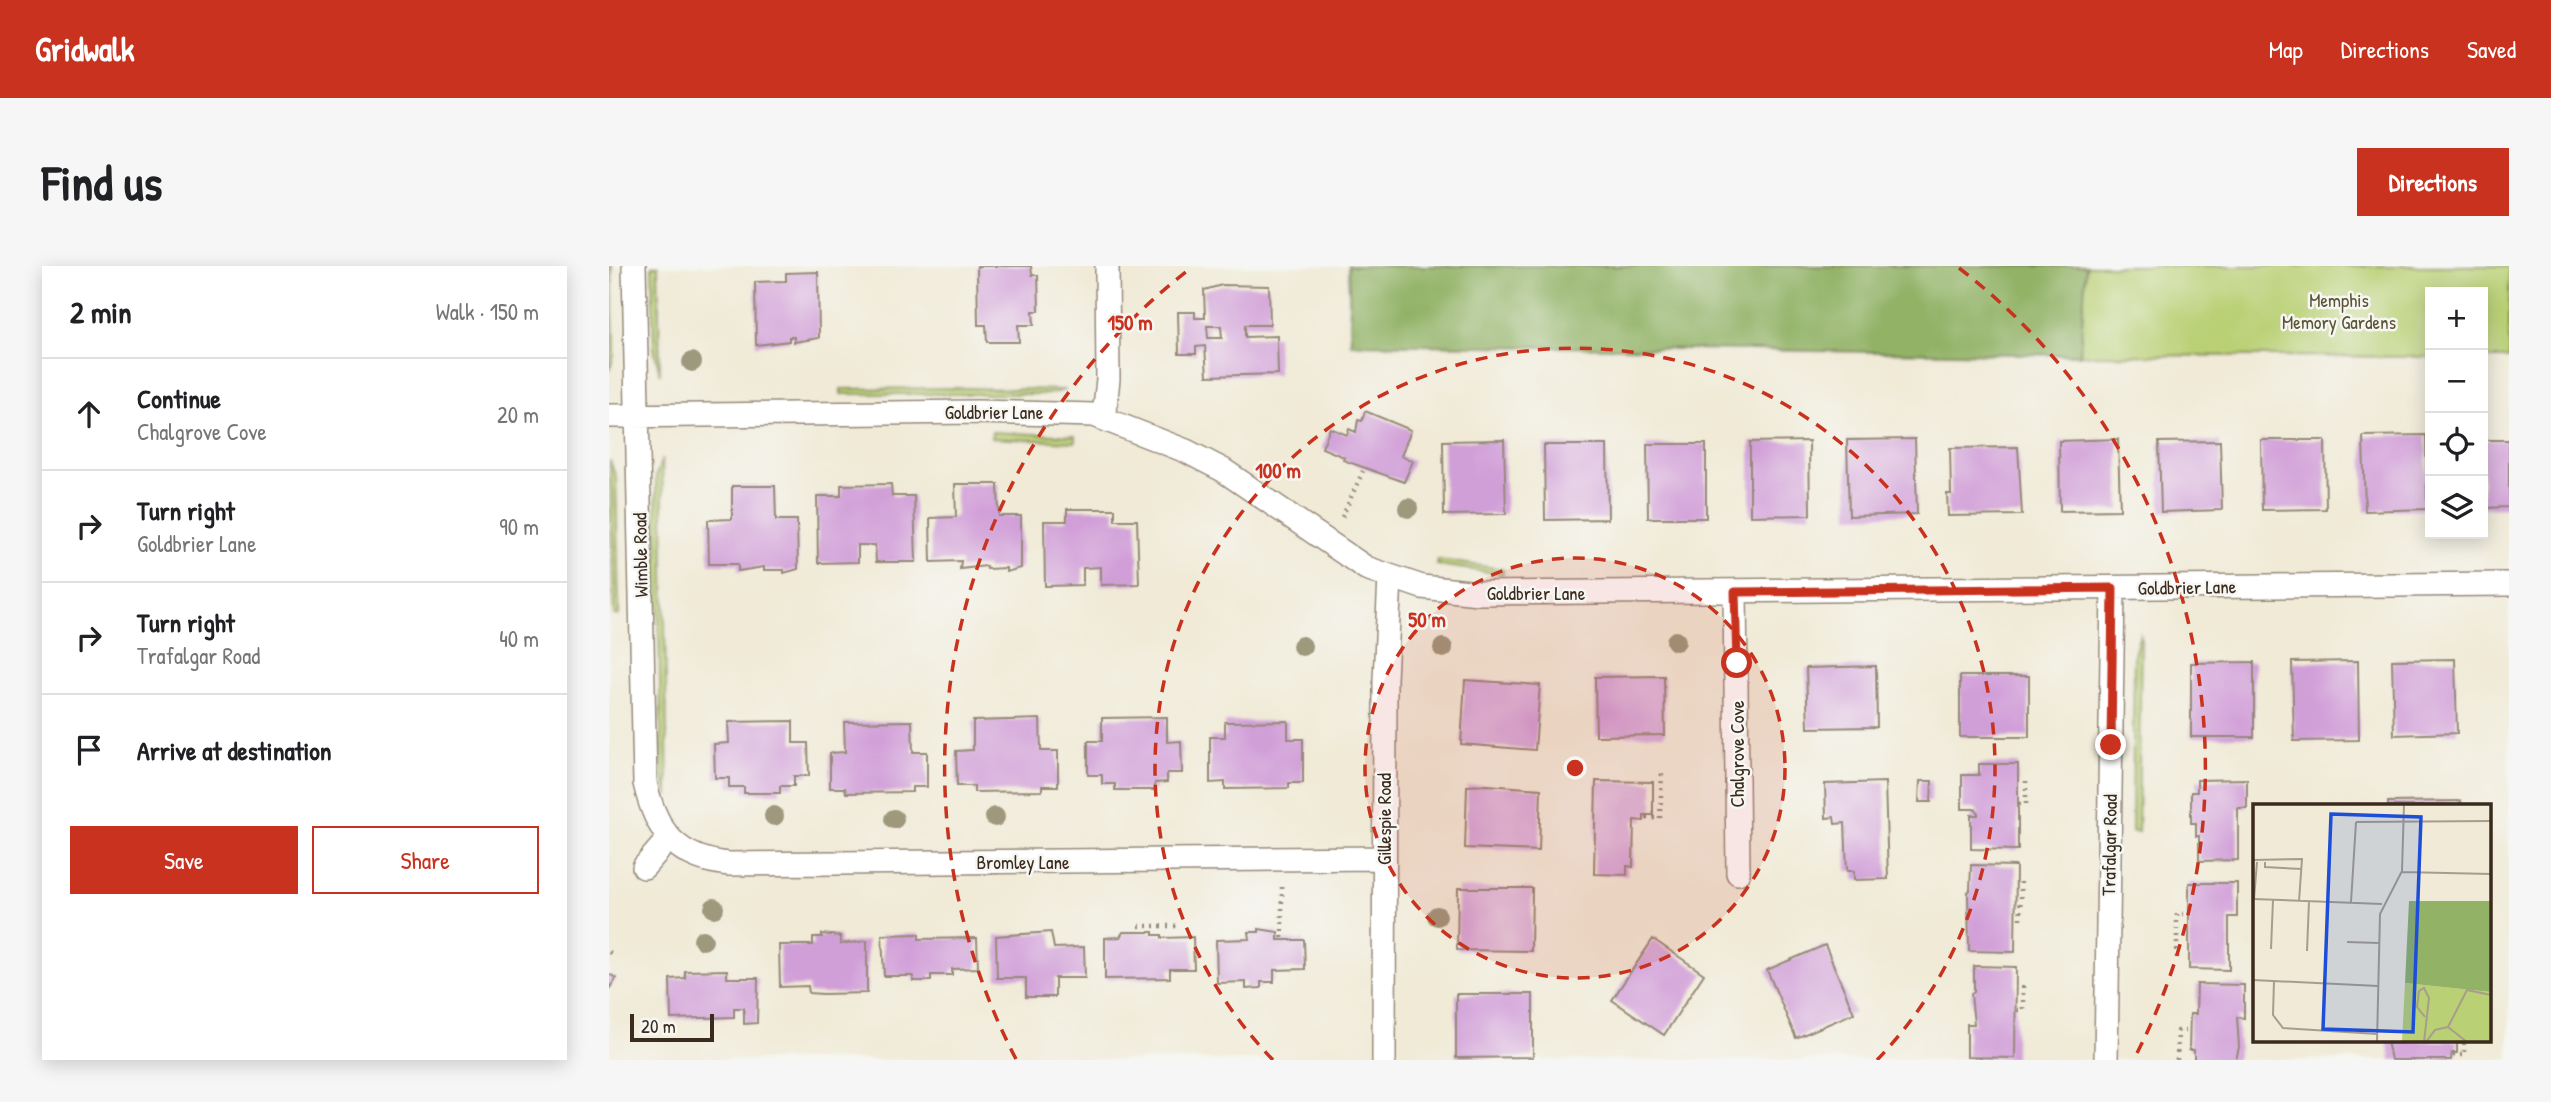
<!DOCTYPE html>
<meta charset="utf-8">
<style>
body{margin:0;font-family:"Patrick Hand",sans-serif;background:#f6f6f6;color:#202124}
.controls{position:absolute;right:21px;top:21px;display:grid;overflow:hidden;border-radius:0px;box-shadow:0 4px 18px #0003}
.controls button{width:63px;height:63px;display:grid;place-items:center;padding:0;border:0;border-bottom:2px solid #e0e0e0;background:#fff;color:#202124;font:35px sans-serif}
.scale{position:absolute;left:21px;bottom:18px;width:84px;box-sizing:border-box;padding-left:7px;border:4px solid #3b2a1e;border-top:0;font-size:19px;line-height:24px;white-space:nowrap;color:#3b2a1e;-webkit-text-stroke:5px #f6f6f2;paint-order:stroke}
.stop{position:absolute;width:21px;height:21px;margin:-16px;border:5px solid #c8321e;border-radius:50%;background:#fff}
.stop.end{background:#c8321e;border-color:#fff;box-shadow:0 2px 7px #0008}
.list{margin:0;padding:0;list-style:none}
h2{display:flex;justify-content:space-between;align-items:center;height:91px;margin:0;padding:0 28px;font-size:30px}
h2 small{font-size:23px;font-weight:400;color:#757577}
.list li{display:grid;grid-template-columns:46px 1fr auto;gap:21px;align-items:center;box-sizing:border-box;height:112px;padding:0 28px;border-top:2px solid #e0e0e0}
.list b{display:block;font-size:26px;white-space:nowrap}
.list p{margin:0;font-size:23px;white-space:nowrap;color:#757577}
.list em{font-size:23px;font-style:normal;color:#757577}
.actions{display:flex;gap:14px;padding:21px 28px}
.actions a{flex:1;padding:16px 0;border:2px solid #c8321e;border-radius:0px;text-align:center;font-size:24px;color:#c8321e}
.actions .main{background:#c8321e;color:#fff}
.icon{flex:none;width:38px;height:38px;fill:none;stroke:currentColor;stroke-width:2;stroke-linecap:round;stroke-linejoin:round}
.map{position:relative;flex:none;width:1900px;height:794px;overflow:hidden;border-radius:0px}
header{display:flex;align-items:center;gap:42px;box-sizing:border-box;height:98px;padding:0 35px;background:#c8321e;color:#fff}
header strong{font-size:33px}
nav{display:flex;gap:38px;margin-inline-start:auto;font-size:24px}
.intro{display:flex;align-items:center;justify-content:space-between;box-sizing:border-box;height:168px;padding:0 42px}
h1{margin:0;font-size:49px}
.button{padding:18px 32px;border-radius:0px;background:#c8321e;color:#fff;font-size:24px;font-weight:700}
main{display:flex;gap:42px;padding:0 42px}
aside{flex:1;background:#fff;border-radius:0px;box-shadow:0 4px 18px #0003}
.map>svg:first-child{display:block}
.green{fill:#b9d074;stroke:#7a7d49;stroke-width:2}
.forest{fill:#92b266;stroke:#666e42;stroke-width:2}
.building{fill:#d19fd8;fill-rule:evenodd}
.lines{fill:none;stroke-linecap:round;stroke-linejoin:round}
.street-casing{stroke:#968a7a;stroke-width:26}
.path{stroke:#968a7a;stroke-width:4.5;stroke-dasharray:2 5;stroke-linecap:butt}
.street{stroke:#fff;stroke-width:23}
.tree{fill:#9e987d}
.route{stroke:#c8321e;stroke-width:9}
.ring{fill:none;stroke:#c8321e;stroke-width:3.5;stroke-dasharray:12 9}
.labels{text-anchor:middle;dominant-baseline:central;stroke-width:5;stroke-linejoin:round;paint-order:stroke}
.park-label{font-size:19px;fill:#5a5434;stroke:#f6f6f2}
.street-label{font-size:19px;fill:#3b2a1e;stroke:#f6f6f2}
.inset-road{fill:none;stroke:#a89d8c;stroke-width:2}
.view{fill:#1d4ed8;fill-opacity:0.15;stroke:#1d4ed8;stroke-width:3.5}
.inset-edge{fill:none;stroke:#3b2a1e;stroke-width:3.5}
.centre{fill:#c8321e;stroke:#f6f6f2;stroke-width:3.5}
.ring-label{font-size:21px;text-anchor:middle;font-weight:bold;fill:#c8321e;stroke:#f6f6f2;stroke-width:5;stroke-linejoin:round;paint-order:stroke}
</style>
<header>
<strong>Gridwalk</strong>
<nav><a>Map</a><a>Directions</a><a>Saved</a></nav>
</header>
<div class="intro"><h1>Find us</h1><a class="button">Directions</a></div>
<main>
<aside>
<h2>2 min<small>Walk · 150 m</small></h2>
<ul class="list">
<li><svg class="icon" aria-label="ahead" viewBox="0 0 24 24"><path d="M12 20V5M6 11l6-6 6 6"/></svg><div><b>Continue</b><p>Chalgrove Cove</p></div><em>20 m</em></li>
<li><svg class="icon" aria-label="right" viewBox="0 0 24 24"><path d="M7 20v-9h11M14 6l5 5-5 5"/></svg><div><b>Turn right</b><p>Goldbrier Lane</p></div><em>90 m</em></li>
<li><svg class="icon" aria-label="right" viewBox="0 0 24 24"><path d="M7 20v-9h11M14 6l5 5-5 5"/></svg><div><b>Turn right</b><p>Trafalgar Road</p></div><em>40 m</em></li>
<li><svg class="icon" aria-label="arrive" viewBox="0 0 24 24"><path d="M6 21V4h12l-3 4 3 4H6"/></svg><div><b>Arrive at destination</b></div></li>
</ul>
<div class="actions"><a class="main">Save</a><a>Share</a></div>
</aside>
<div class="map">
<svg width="1900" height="794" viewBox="0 0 1900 794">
<rect width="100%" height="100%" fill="#f6f6f2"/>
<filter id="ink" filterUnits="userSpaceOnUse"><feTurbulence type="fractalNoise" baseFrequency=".0143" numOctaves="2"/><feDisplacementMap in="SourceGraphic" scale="14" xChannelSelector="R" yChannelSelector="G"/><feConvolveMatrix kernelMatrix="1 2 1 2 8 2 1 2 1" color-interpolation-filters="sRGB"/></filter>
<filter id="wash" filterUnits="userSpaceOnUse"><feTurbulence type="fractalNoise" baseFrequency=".00686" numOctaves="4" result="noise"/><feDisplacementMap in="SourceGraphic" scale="28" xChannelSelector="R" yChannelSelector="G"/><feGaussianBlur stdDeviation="1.57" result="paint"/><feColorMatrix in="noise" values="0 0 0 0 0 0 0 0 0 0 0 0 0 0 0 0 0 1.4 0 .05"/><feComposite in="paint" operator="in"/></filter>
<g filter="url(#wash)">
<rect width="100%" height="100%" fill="#f0ead6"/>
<path class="green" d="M0,0H3L5,89L0,105Z
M43,0H49L51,108L45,82Z
M1477,0H1900V92H1874V26H1821V91L1471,89Z
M356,122L456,124L440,128H232V123Z
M383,166L466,170V176L382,172Z
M53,193L59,530L53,508L47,210Z
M1,194L7,212L10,349H5Z
M829,294L894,303V308L828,299Z
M1531,368L1532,370L1529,566H1523L1525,389Z"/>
<path class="forest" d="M739,0H1477L1471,89L742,78Z"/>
<g id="blocks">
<path class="building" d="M368,0H422L423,9H429L430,45H424L425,59H409L410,76H378L377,59H369Z
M209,6L210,72L185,76V71H180V75L147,79L146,16L177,15V7Z
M613,19L660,20L661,59H636V71L668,70L669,108L598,110L596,80L587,81V88H570L569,46H586V52H596L595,24ZM598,60H612L613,72H599Z
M756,145L802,164L792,190L804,195L795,216L734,194L735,191L713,182L721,162L738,169L740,163L747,166L749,154L753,155Z
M1817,169L1818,243L1756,245L1754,170Z
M1306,173L1308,248L1240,250L1238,174Z
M1509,173L1511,244L1451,245L1450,175Z
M895,174L897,248L835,249L834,175Z
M1652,174H1716L1717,243L1653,244Z
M1874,174H1900V241L1874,242Z
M1200,175L1201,249L1141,250V176Z
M1611,175L1613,244L1552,246L1550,176Z
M1038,178H1097V252H1039Z
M935,179H998L999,253L936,254Z
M1409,181L1413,249L1339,250L1338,228H1342L1341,182Z
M282,218L283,230H305L307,296H267L266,279H249V296L209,297L208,230H232V219Z
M346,218H389L390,250H412V302L397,306V302L378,303L377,300L351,303L352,295L322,296L321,252L347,251Z
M123,220H166L167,254H188L189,303L175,307V304H155V301L129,305V298H100L99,254L123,253Z
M458,243H506V254H528L530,318L492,319V301L474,302V319L436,320L435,255H458Z
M1846,393L1848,467L1785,469L1783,394Z
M1749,395L1750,474L1685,475L1683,396Z
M1645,396V471H1582V397Z
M1267,400L1268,461L1199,462L1197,402Z
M1055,410L1056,469L987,470L986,411Z
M1351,410H1420V471H1351Z
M856,414L931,419L926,484L852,478Z
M558,451V476L572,475L573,507H558V516L546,517V524H506V518H493V509H479V475H493V452Z
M431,453L432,485H449V520H433V525L365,526V520H348L347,485L364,484V455Z
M184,455V477H199L200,510H185V520H171V527H135V521H120V512H106L105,478L120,477L119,456Z
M303,455L304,486H318V521H303V526L237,527L236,522H221V487L236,486L235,456Z
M679,455V473H694V517H680V522L616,523V516L601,517V471H616V456Z
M1370,498H1409V584L1362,583V549H1369V546L1367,543H1353V509H1370Z
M1638,513V542H1629V594L1590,595V570H1587V557H1582V526H1588V514Z
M987,515L1044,516V549H1035V555L1025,554L1024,601L1018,600V609L985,608Z
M1311,515H1323L1322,536H1310Z
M1276,516L1279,613L1245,614V605H1238L1236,557L1226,558L1225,551L1217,552L1216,518Z
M878,519L932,523L930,585L856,582L858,520Z
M1852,535V540H1779V536Z
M1362,599L1407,600L1406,686L1360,685L1359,626L1361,624Z
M1580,617H1628V651H1620V704L1580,703Z
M849,622H923L922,685L848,684Z
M650,663L669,666V674H695L696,703L665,704V716H652V722L637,723V716L608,717L607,674L641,673L640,666H650Z
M442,666L445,682L475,681L476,712H446V731H417V712H388L387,670Z
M514,666H544V669H553V672L584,671L585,703H561V712L496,713V672L511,671Z
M213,668L231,670V678L258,675V727L214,728L200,727L199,720L171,721L170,679H204V671H213Z
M310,668V673L368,672L369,702L343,703V709H322V715H304V710H275L273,669Z
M1044,673L1095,708L1055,769L1003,734Z
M1216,679L1245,747L1187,772L1158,704Z
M1365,700L1407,701L1406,792L1358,791V758H1365L1362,728L1365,726Z
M118,704V712H149L148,757L135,758V742H125V751L62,753L61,713L76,712V705Z
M0,708L7,712L0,723Z
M1588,718L1635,719V752L1628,751L1630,781L1627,794H1585V784H1580L1581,748H1587Z
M847,728H924V791L847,792Z
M1778,775H1848V787H1843L1842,794H1782Z"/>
</g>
</g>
<g filter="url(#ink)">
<use href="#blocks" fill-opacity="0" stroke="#968a7a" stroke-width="2"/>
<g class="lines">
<defs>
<path id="street" d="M25,0L36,517C47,566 68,593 120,598L775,592
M0,150L368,146L485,149L577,185L614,204L757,302L813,321L869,327L1900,318
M495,151L499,113L498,0
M1126,326L1129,607
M35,601L60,572
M775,794L776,413L781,312
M1497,794L1504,322"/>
</defs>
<use href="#street" class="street-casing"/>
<path class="path" d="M733,251L754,205
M1410,538H1417V511
M1037,552H1051L1053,507
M1411,653L1412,611
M530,660H570
M673,672V621
M0,686L3,688
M1568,692V648H1578
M1408,744H1414V716
M1844,789H1855V775
M1568,794L1569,765H1579"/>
<use href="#street" class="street"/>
</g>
<g class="tree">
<circle cx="83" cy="96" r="10"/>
<circle cx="799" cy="242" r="10"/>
<circle cx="1067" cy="375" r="10"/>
<circle cx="693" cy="380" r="10"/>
<circle cx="834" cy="382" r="10"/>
<circle cx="165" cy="550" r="10"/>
<circle cx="386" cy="551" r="10"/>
<circle cx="285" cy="553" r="10"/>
<circle cx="105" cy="642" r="10"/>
<circle cx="828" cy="650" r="10"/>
<circle cx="94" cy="674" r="10"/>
</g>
</g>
<g class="lines" filter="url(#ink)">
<path class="route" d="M1128,397L1126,326L1504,322L1502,479"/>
</g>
<circle cx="966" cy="502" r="210" fill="#c8321e" fill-opacity=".12"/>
<g class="ring">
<circle cx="966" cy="502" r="210"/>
<path d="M664 794A420 420 0 1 1 1268 794"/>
<path d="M407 793A630 630 0 0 1 582 2M1350 2A630 630 0 0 1 1525 793"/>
</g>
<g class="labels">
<g class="park-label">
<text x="1730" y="34">Memphis<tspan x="1730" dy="22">Memory Gardens</tspan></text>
</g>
<g class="street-label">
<text x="385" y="146">Goldbrier Lane</text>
<text transform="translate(31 289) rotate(-91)">Wimble Road</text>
<text transform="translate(1578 321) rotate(-1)">Goldbrier Lane</text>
<text x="927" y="327">Goldbrier Lane</text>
<text transform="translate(1128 488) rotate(-90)">Chalgrove Cove</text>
<text transform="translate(775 553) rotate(-90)">Gillespie Road</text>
<text transform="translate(1500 579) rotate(-89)">Trafalgar Road</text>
<text x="414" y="596">Bromley Lane</text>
</g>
</g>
<g transform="translate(1644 538)">
<rect width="238" height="238" fill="#f0ead6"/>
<path d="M152,179L238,188V238H149Z" fill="#b9d074"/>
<path d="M156,97H238V188L152,179Z" fill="#92b266"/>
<path class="inset-road" d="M103,18L238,17M0,56L49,55L46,97M12,58V63L49,65M149,68L238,70M0,95L129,100M1,95L4,58M98,98L103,18M94,138L126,139M18,145L20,96M54,147L56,97M0,176L125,182M21,177L20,211L30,224L124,230M195,223L214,186L238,191M124,238L127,110L149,67L151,0M171,238L176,194L171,184L166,187L164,203L172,213M173,238L182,226L195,223L214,238"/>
<path class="view" d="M78,10L168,13L160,228L70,225Z"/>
<rect width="238" height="238" class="inset-edge"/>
</g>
<circle cx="966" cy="502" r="10" class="centre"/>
<g class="ring-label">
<text x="521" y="64">150 m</text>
<text x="669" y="212">100 m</text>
<text x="818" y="361">50 m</text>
</g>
</svg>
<div class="controls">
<button>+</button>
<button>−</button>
<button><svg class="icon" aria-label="locate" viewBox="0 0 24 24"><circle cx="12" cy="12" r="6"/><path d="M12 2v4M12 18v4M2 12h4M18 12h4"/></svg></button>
<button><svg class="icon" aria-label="layers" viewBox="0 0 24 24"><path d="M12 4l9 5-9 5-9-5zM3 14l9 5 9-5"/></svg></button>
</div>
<div class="scale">20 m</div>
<div class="stop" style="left:1128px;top:397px"></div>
<div class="stop end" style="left:1502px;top:479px"></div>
</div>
</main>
